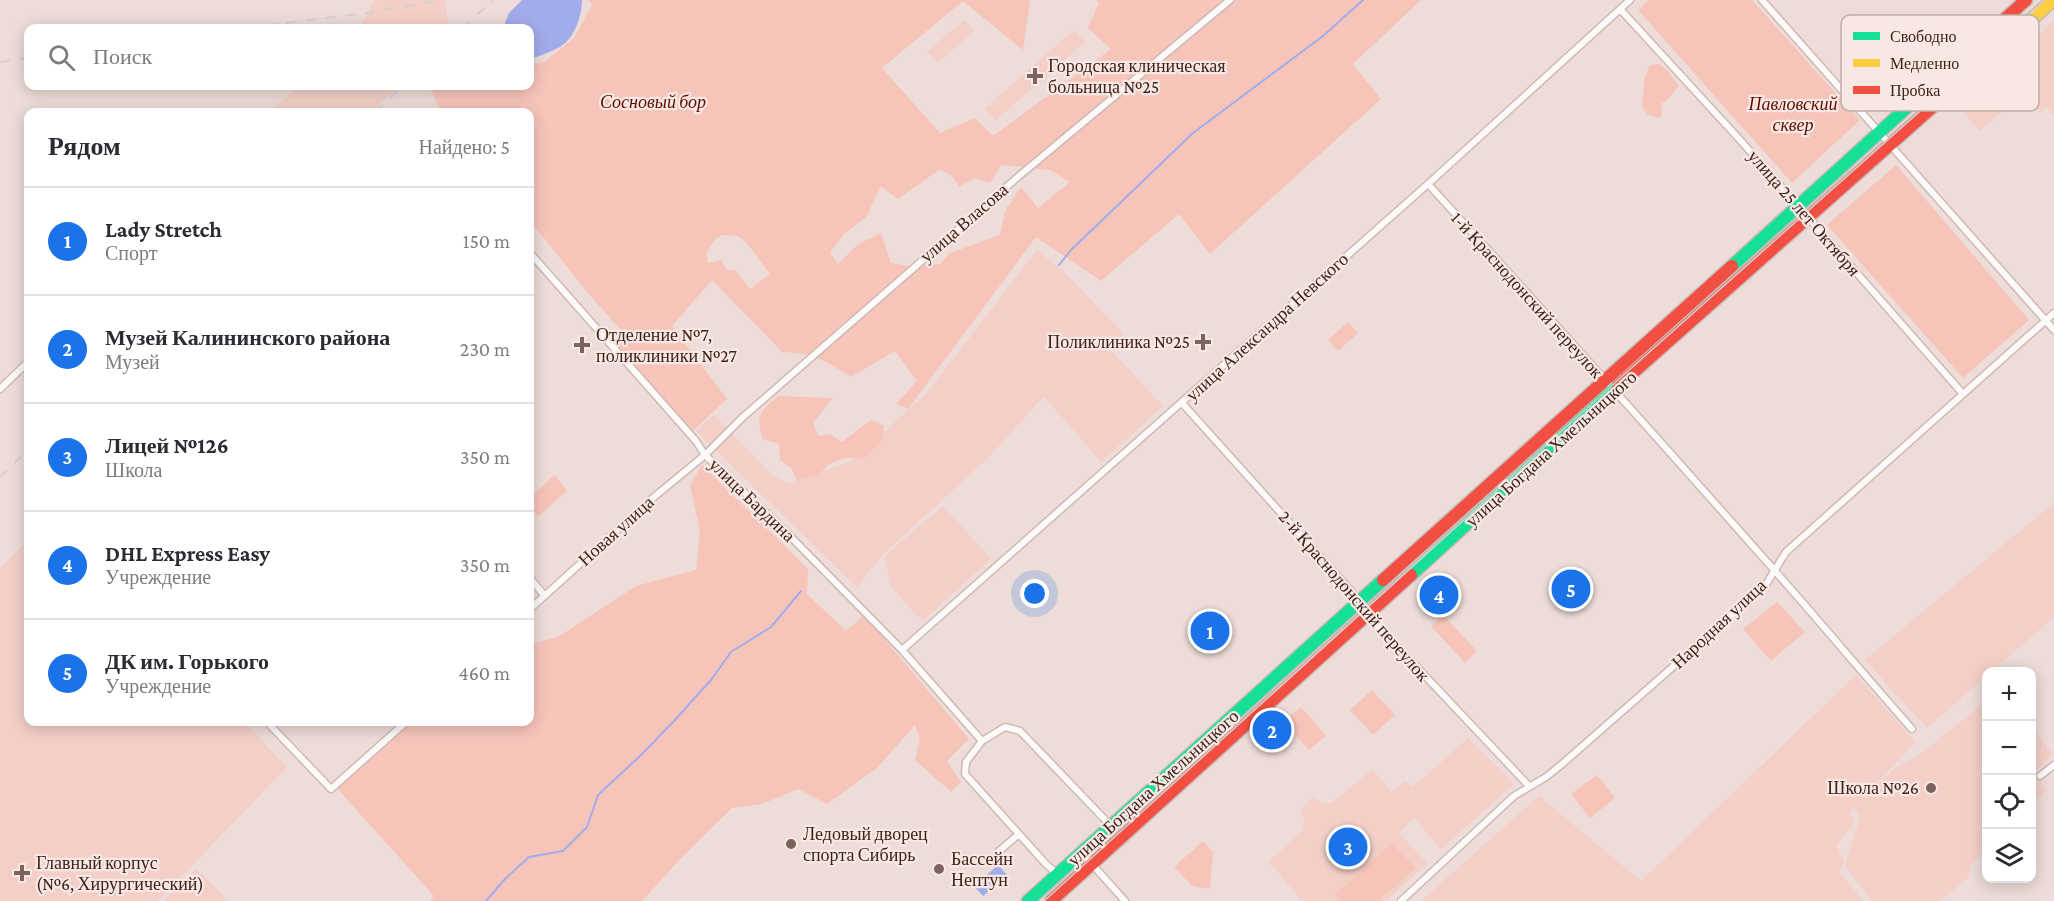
<!DOCTYPE html>
<html lang="ru">
<meta charset="utf-8">
<style>
body{margin:0;font-family:"Crimson Pro",serif;background:#f7f7f7;color:#2b2b33}
.controls{position:absolute;right:18px;bottom:18px;display:grid;overflow:hidden;border-radius:12px;box-shadow:0 3px 15px #0003}
.controls button{width:54px;height:54px;display:grid;place-items:center;padding:0;border:0;border-bottom:2px solid #e1e1e2;background:#fff;color:#2b2b33;font:30px sans-serif}
.you{position:absolute;left:1035px;top:594px;width:21px;height:21px;margin:-15px;border:4px solid #fff;border-radius:50%;background:#1a73e8;box-shadow:0 0 0 9px #1a73e833}
.badge{display:grid;place-items:center;width:39px;height:39px;border-radius:50%;background:#1a73e8;color:#fff;font-size:20px;font-weight:700}
.pin{position:absolute;translate:-50% -50%;border:3px solid #fff;box-shadow:0 2px 6px #0006}
.list{margin:0;padding:0;list-style:none}
h2{display:flex;justify-content:space-between;align-items:center;height:78px;margin:0;padding:0 24px;font-size:26px}
h2 small{font-size:20px;font-weight:400;color:#7c7c81}
.list li{display:grid;grid-template-columns:39px 1fr auto;gap:18px;align-items:center;box-sizing:border-box;height:108px;padding:0 24px;border-top:2px solid #e1e1e2}
.list b{display:block;font-size:22px;white-space:nowrap}
.list p{margin:0;font-size:20px;white-space:nowrap;color:#7c7c81}
.list em{font-size:20px;font-style:normal;color:#7c7c81}
.icon{flex:none;width:33px;height:33px;fill:none;stroke:currentColor;stroke-width:2;stroke-linecap:round;stroke-linejoin:round}
.map{position:relative;flex:none;width:2054px;height:901px;overflow:hidden}
.search{position:absolute;background:#fff;box-shadow:0 3px 15px #0003;left:24px;top:24px;width:510px;height:66px;display:flex;align-items:center;gap:15px;box-sizing:border-box;padding:0 21px;border-radius:12px;color:#7c7c81;font-size:22px}
.panel{position:absolute;background:#fff;box-shadow:0 3px 15px #0003;left:24px;top:108px;width:510px;height:618px;border-radius:12px}
.map>svg:first-child{display:block}
.built{fill:#f3cfc7}
.green{fill:#f7c4ba;fill-rule:evenodd}
.water{fill:#a3aceb}
.lines{fill:none;stroke-linecap:round;stroke-linejoin:round}
.stream{stroke:#a3aceb;stroke-width:2}
.street-casing{stroke:#cfb9b4;stroke-width:9}
.fast-casing{stroke:#c7bab7;stroke-width:15}
.slow-casing{stroke:#c7bab7;stroke-width:15}
.jam-casing{stroke:#c7bab7;stroke-width:15}
.street{stroke:#fcfaf9;stroke-width:6}
.fast{stroke:#16e098;stroke-width:12}
.slow{stroke:#ffcf43;stroke-width:12}
.jam{stroke:#f24e42;stroke-width:12}
.tram{stroke:#d6d0cf;stroke-width:1.5}
.rail{stroke:#d6d0cf;stroke-width:2;stroke-dasharray:10 10;stroke-linecap:butt}
.poi-dot{fill:#7c635e;stroke:#f8e8e4;stroke-width:2}
.labels{text-anchor:middle;dominant-baseline:central;stroke-width:4.5;stroke-linejoin:round;paint-order:stroke}
.poi-label{font-size:18px;fill:#3f221c;stroke:#f8e8e4;text-anchor:start}
.park-label{font-size:18px;font-style:italic;fill:#610c00;stroke:#f8e8e4}
.street-label{font-size:18px;fill:#3f221c;stroke:#f8e8e4}
.key{fill:#f8e8e4;stroke:#c0ada8;stroke-width:1.5}
.key-label{font-size:16px;fill:#3f221c}
</style>
<div class="map">
<svg width="2054" height="901" viewBox="0 0 2054 901">
<rect width="100%" height="100%" fill="#eddcd8"/>
<path class="built" d="M374,0H445L449,28H356L363,22Z
M964,20L974,31L938,63L927,52Z
M2054,21V115L2046,107L2040,112L2031,102L2015,100L1980,131L1959,107Z
M1074,30L1085,42L995,121L984,109Z
M298,86H399L371,112H271Z
M1037,250L1062,270L1124,334L1112,343L1103,342L1163,406L1101,462L1044,396L989,457L883,554L857,587L696,431L714,415L773,476L790,484L852,461L926,394Z
M2054,503V617L1992,671L1986,672V676L1927,728L1865,660Z
M943,506L991,559L923,620L913,612L890,585L885,556Z
M28,541V722H244L287,767L158,901H0V568Z
M1856,675L1915,742L1867,794L1894,769L1922,753L1986,701V850L1971,864L1968,878L1939,901H1872L1845,866L1860,817L1855,807L1850,812L1854,823L1836,845L1844,860L1839,872L1864,901H1421L1539,796L1641,881Z
M2032,726L2053,754L2034,772L2047,790L2035,800L2032,806Z
M1468,738L1514,784L1441,849L1414,818L1399,833L1427,863L1386,901H1302L1269,861L1303,831L1304,818L1299,811L1314,797L1322,803H1332L1372,769L1392,792L1405,781L1413,787Z
M196,869L229,901H163Z"/>
<path class="green" d="M589,0H1030L1023,50L963,1L882,68L940,133L975,118L993,136L1111,49L1088,28L1099,3L1096,0H1421L1353,64L1381,99L1210,254L1179,214L1101,281L1036,237L908,409L896,404L917,381L895,351L851,377C825,361 814,353 782,352L712,280L672,326L727,399L693,431L615,346L626,336L588,293L530,221V112H441L429,86H530V64L544,62L574,38L592,5ZM1001,165L1050,170L1070,182L1038,208L1021,187L1005,211L1000,235L950,253L940,264L908,266L891,263L881,233L857,245L838,264L830,253L844,234L866,217L881,186L898,199L939,170L950,174L960,187L974,178L990,183ZM723,235L738,236L746,242L770,274L750,289L735,270H727L721,260L708,263L706,253L716,238Z
M1649,0H1752L1860,120L1792,183L1638,10Z
M1659,64L1667,70L1679,86L1667,100L1661,104L1662,116L1660,118L1648,115L1642,106L1645,76L1650,65Z
M1896,165L2029,320L1963,378L1827,225Z
M1348,322L1358,333L1338,351L1328,340Z
M778,396L833,398L813,423L818,436L830,434L842,442L871,420L884,426L883,440L864,458H845L829,464L820,474L797,481L792,469L780,460L779,444L763,439C755,416 760,411 778,396Z
M702,465L808,569L807,594L846,631L864,615L969,739L947,761L961,782L951,792L915,760L920,739L915,725L877,768L827,804L798,789L762,804L732,808L682,857L642,901H430L434,896L335,786L410,722H530V644L558,637L636,586L696,570L700,531L690,485Z
M554,475L567,490L538,517L530,507V498Z
M1777,602L1805,632L1771,661L1743,629Z
M1443,615L1477,651L1465,663L1431,626Z
M1372,690L1395,715L1373,735L1350,710Z
M1301,707L1326,736L1309,750L1284,721Z
M1597,775L1615,798L1590,818L1571,794Z
M1203,841L1213,852L1210,889L1192,886L1174,867Z
M1392,843L1415,868L1378,901H1341L1335,895Z"/>
<path class="water" d="M522,0H582C582,13 577,30 568,40C560,50 541,55 530,59V28H503L509,13Z
M998,865L1007,875L983,896L974,886Z"/>
<g class="lines">
<path class="stream" d="M1059,265L1071,250L1193,133L1323,36L1363,0
M486,901L505,879L529,857L563,851L587,827L598,795L641,755L673,722L711,680L731,652L771,627L801,591"/>
<defs>
<path id="street" d="M1762,0L2054,330
M1620,9L1741,141L1963,394
M1428,184C1545,312 1660,441 1775,571C1821,623 1866,677 1912,729
M530,253L696,441L705,455L786,532L902,650L982,741L1005,727L1020,731L1111,826
M0,389L28,362
M1182,403L1351,591L1378,626L1529,786
M530,578L544,595
M530,609L654,497L705,455L743,417L1019,176L1230,0
M902,650L1428,184L1630,0
M267,722L331,789L406,722
M982,741L966,762L965,774L1045,863L1058,875
M2040,776L2054,765
M998,852L1019,834
M1082,853L1125,901
M1401,901L1514,796L1546,777L1561,765L1765,586L1786,552L2054,313"/>
<path id="fast" d="M1732,266L1968,52
M1411,575L1618,386
M1028,901L1383,580"/>
<path id="slow" d="M1946,95L2053,0"/>
<path id="jam" d="M1968,52L2026,0
M1618,386L1946,95
M1383,580L1732,266
M1051,901L1411,575"/>
</defs>
<use href="#street" class="street-casing"/>
<use href="#fast" class="fast-casing"/>
<use href="#slow" class="slow-casing"/>
<use href="#jam" class="jam-casing"/>
<use href="#street" class="street"/>
<use href="#fast" class="fast"/>
<use href="#slow" class="slow"/>
<use href="#jam" class="jam"/>
<path class="tram" d="M1044,901L1618,380L2045,0"/>
<path class="rail" d="M246,28L374,12L438,0
M462,28L493,0
M0,62L28,58
M375,112L403,86
M0,477L28,450"/>
</g>
<g class="poi-dot">
<path d="M1032 67h6v6h6v6h-6v6h-6v-6h-6v-6h6z"/>
<path d="M1200 333h6v6h6v6h-6v6h-6v-6h-6v-6h6z"/>
<path d="M579 336h6v6h6v6h-6v6h-6v-6h-6v-6h6z"/>
<circle cx="1931" cy="788" r="6"/>
<circle cx="791" cy="844" r="6"/>
<circle cx="939" cy="869" r="6"/>
<path d="M19 864h6v6h6v6h-6v6h-6v-6h-6v-6h6z"/>
</g>
<g class="labels">
<g class="poi-label">
<text x="1048" y="66">Городская клиническая<tspan x="1048" dy="21">больница №25</tspan></text>
<text x="596" y="335">Отделение №7,<tspan x="596" dy="21">поликлиники №27</tspan></text>
<text x="1190" y="342" text-anchor="end">Поликлиника №25</text>
<text x="1919" y="788" text-anchor="end">Школа №26</text>
<text x="803" y="834">Ледовый дворец<tspan x="803" dy="21">спорта Сибирь</tspan></text>
<text x="951" y="859">Бассейн<tspan x="951" dy="21">Нептун</tspan></text>
<text x="36" y="863">Главный корпус<tspan x="36" dy="21">(№6, Хирургический)</tspan></text>
</g>
<g class="park-label">
<text x="653" y="102">Сосновый бор</text>
<text x="1793" y="104">Павловский<tspan x="1793" dy="21">сквер</tspan></text>
</g>
<g class="street-label">
<text transform="translate(1804 213) rotate(49)">улица 25 лет Октября</text>
<text transform="translate(964 223) rotate(-41)">улица Власова</text>
<text transform="translate(1527 295) rotate(48)">1-й Краснодонский переулок</text>
<text transform="translate(1267 327) rotate(-42)">улица Александра Невского</text>
<text transform="translate(1551 449) rotate(-42)">улица Богдана Хмельницкого</text>
<text transform="translate(752 500) rotate(44)">улица Бардина</text>
<text transform="translate(616 531) rotate(-42)">Новая улица</text>
<text transform="translate(1354 596) rotate(49)">2-й Краснодонский переулок</text>
<text transform="translate(1719 624) rotate(-43)">Народная улица</text>
<text transform="translate(1153 788) rotate(-42)">улица Богдана Хмельницкого</text>
</g>
</g>
<rect x="1841" y="15" width="198" height="96" rx="9" class="key"/>
<rect x="1853" y="32" width="27" height="8" fill="#16e098"/>
<rect x="1853" y="59" width="27" height="8" fill="#ffcf43"/>
<rect x="1853" y="86" width="27" height="8" fill="#f24e42"/>
<g class="key-label">
<text x="1890" y="42">Свободно</text>
<text x="1890" y="69">Медленно</text>
<text x="1890" y="96">Пробка</text>
</g>
</svg>
<div class="controls">
<button>+</button>
<button>−</button>
<button><svg class="icon" aria-label="locate" viewBox="0 0 24 24"><circle cx="12" cy="12" r="6"/><path d="M12 2v4M12 18v4M2 12h4M18 12h4"/></svg></button>
<button><svg class="icon" aria-label="layers" viewBox="0 0 24 24"><path d="M12 4l9 5-9 5-9-5zM3 14l9 5 9-5"/></svg></button>
</div>
<div class="you"></div>
<div class="pin badge" style="left:1210px;top:631px">1</div>
<div class="pin badge" style="left:1272px;top:730px">2</div>
<div class="pin badge" style="left:1348px;top:847px">3</div>
<div class="pin badge" style="left:1439px;top:595px">4</div>
<div class="pin badge" style="left:1571px;top:589px">5</div>
<div class="search"><svg class="icon" aria-label="search" viewBox="0 0 24 24"><circle cx="10" cy="10" r="6"/><path d="M15 15l6 6"/></svg>Поиск</div>
<section class="panel">
<h2>Рядом<small>Найдено: 5</small></h2>
<ul class="list">
<li><span class="badge">1</span><div><b>Lady Stretch</b><p>Спорт</p></div><em>150 m</em></li>
<li><span class="badge">2</span><div><b>Музей Калининского района</b><p>Музей</p></div><em>230 m</em></li>
<li><span class="badge">3</span><div><b>Лицей №126</b><p>Школа</p></div><em>350 m</em></li>
<li><span class="badge">4</span><div><b>DHL Express Easy</b><p>Учреждение</p></div><em>350 m</em></li>
<li><span class="badge">5</span><div><b>ДК им. Горького</b><p>Учреждение</p></div><em>460 m</em></li>
</ul>
</section>
</div>
